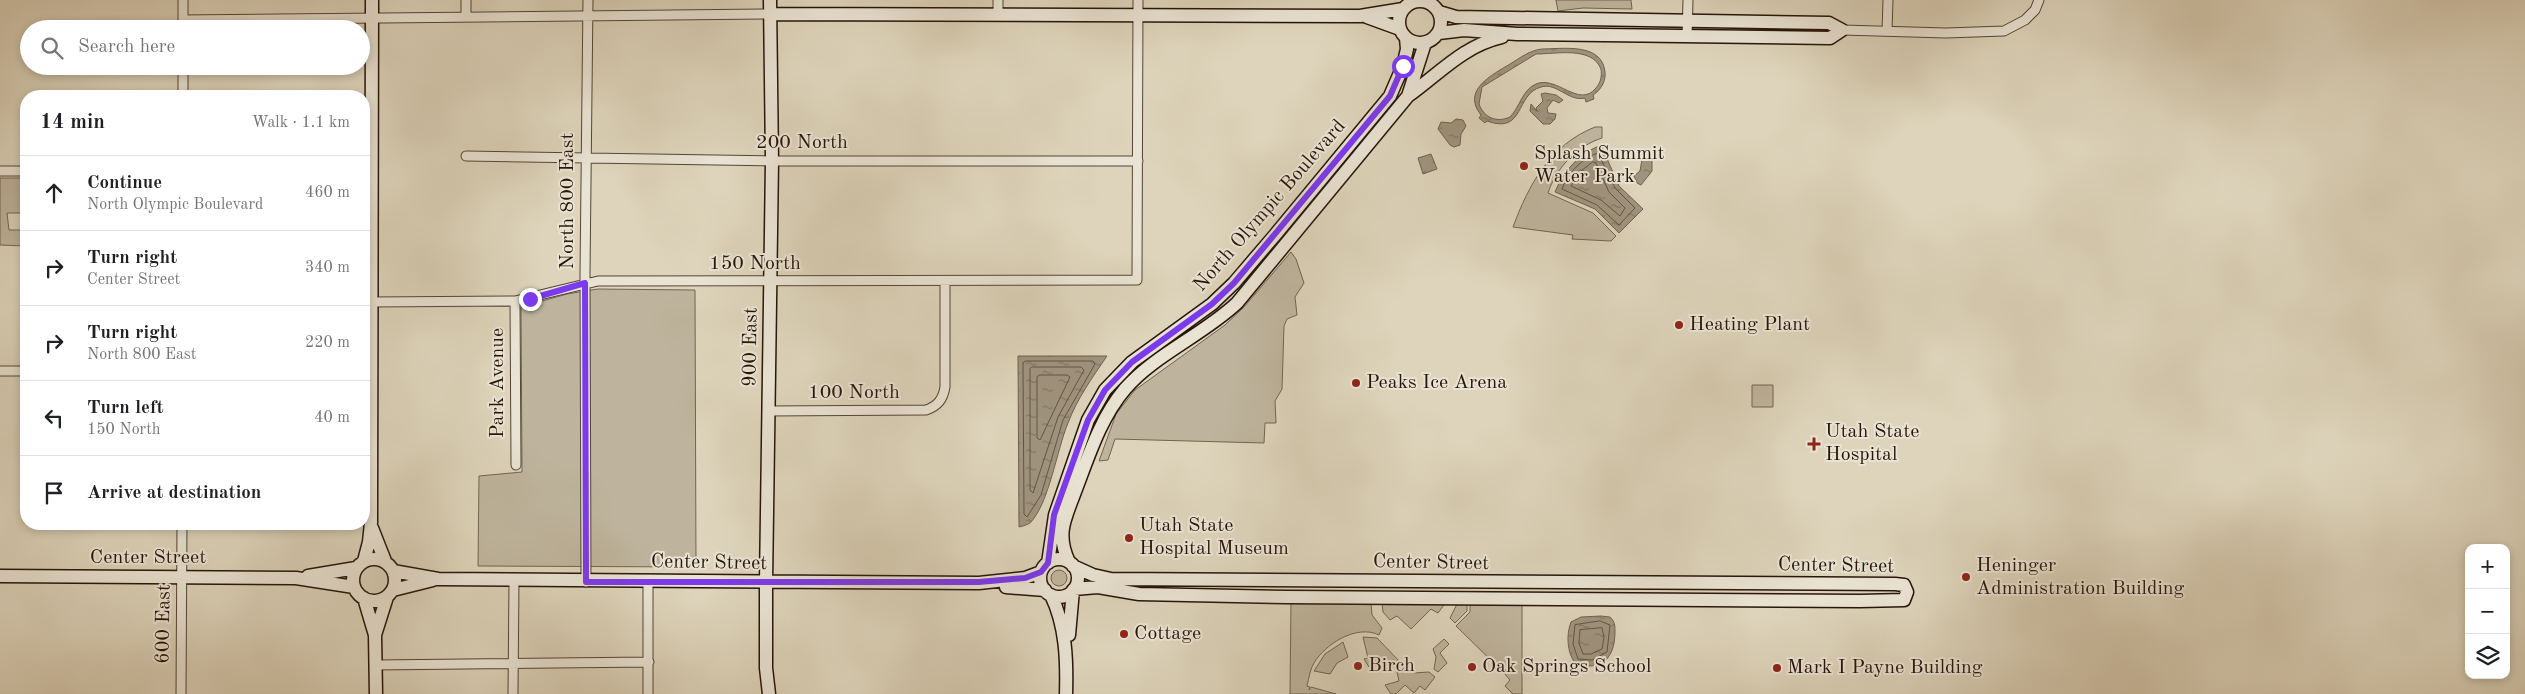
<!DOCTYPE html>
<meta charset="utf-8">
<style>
body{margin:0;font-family:"Old Standard TT",serif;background:#f6f6f6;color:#202124}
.controls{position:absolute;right:15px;bottom:15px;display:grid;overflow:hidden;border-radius:10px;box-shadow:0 2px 8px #0003}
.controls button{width:45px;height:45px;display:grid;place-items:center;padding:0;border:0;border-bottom:1px solid #e0e0e0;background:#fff;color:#202124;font:25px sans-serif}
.stop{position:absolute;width:15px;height:15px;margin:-11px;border:4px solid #7c3aed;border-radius:50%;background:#fff}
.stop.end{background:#7c3aed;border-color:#fff;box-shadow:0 1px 5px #0008}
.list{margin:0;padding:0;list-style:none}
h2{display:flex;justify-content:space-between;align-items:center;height:65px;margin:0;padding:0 20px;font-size:21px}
h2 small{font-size:16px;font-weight:400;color:#757577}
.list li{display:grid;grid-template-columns:32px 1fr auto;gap:15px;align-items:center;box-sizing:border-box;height:75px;padding:0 20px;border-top:1px solid #e0e0e0}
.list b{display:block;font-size:19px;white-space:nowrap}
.list p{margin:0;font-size:16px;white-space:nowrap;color:#757577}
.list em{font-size:16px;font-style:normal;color:#757577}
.icon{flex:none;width:28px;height:28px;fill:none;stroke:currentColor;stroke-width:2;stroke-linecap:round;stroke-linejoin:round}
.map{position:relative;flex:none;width:2525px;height:694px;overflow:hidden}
.search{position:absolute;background:#fff;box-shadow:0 2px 8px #0003;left:20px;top:20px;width:350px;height:55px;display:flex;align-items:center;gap:12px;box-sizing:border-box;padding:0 18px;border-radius:28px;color:#757577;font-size:19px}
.panel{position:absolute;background:#fff;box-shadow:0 2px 8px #0003;left:20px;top:90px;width:350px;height:440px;border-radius:20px}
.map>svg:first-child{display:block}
.green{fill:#beb49d;stroke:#726453}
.water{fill:url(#water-ripples);stroke:#6f614f;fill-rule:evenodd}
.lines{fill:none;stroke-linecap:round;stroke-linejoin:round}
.shore{stroke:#635444;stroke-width:1}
.street-casing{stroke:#544536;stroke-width:11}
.secondary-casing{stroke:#271509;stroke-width:15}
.street{stroke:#e9e3d3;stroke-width:9}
.secondary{stroke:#e9e3d3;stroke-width:12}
.route{stroke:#7c3aed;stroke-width:6}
.poi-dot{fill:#8f2418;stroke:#e9e3d3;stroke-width:2}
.labels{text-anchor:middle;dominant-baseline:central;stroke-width:4;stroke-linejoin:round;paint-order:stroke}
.street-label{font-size:20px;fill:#271509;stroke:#e9e3d3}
.poi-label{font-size:20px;fill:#271509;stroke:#e9e3d3;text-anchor:start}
</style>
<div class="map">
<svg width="2525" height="694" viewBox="0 0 2525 694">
<defs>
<pattern id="water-ripples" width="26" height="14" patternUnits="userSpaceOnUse" patternTransform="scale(1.25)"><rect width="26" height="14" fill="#9f937e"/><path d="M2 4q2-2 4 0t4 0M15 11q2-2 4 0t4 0" fill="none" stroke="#827765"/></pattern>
</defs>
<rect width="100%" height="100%" fill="#ddd4bb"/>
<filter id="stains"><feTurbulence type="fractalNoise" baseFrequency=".004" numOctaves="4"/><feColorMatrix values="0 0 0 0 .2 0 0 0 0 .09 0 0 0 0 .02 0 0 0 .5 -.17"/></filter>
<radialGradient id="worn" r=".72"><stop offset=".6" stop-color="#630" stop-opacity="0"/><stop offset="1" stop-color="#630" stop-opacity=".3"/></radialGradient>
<path class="green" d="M1556,0H1631L1632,9L1583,8L1558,11Z
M1595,127H1602V138C1577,146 1556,168 1548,193L1593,213L1616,236L1611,241L1572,239L1573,235L1513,227C1529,184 1550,145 1595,127Z
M0,178H26V213H7L9,230H24L26,246L0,245Z
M1291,252L1296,259L1304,283L1295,297L1297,315L1287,319L1284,326L1282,389L1275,401L1276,423H1265L1264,443L1115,439L1108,460L1099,461L1116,414L1135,390L1225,325L1244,307Z
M598,289L695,290L696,567L478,566L479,476L522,472L521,307L567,294Z
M1752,385H1773V407H1752Z
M1051 578a8 8 0 1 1 16 0a8 8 0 1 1-16 0Z
M1291,601L1371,603L1372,615L1382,628L1379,635C1357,624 1325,644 1314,663C1310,669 1309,678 1307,686L1310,687L1309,690L1311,687L1336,694H1290Z
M1446,602L1438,613L1431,609L1411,629L1397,616L1390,620L1383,612L1382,603Z
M1458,602H1467V611L1455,623L1450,618Z
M1470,602L1522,603V694H1513L1505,686L1510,680L1504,673L1456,626L1470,612Z
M1363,637L1377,638L1402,664L1396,669L1394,660L1369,667L1364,659L1368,658Z
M1444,639L1449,644L1440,653L1447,663L1438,672L1434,669L1436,657L1433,649Z
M1343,642L1348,657L1337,663L1330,674L1314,671L1325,654Z
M1405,666L1414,673L1429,672L1435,677L1425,690L1420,686L1414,693L1405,685L1396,694H1391L1385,685L1399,681L1397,672Z"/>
<path class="water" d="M1542,49C1562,49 1602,42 1605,72C1606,81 1601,90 1593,95L1594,99L1586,102L1585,98C1568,102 1557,82 1541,87C1515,94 1525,135 1487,121L1485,123L1479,118L1481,115C1461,90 1492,75 1510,64C1520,58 1530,50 1542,49ZM1536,54C1556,54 1592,46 1601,69C1602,76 1601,82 1596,88C1579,109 1557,75 1536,84C1522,90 1520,107 1510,117C1497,123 1484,118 1479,104L1482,87Z
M1545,93L1556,95L1563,100L1559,103L1553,100L1547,108L1548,113L1556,114L1555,119L1550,124H1543L1530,111L1531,104L1537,111L1536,108L1543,101L1541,94Z
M1456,119L1463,120L1466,126L1461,134L1460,145L1454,147L1450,145L1438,129L1441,122L1451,123Z
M1601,145L1619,186L1643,209L1619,233L1595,209L1555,192C1564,170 1579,154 1601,145Z
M1431,154L1437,169L1423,174L1418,158Z
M1648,156L1652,161V171L1641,185L1637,183L1634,176L1640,171L1642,159Z
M1018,356H1107C1092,378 1077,399 1068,423C1057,449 1049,504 1030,523C1027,525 1023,526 1019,527Z
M1601,616L1610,617C1615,622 1615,625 1615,632C1615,657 1602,673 1575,663C1567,652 1566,635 1571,622L1581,617Z"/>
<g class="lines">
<path class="shore" d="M1598,153L1615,188L1635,208L1619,225L1597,205L1562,189C1567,174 1583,157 1598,153Z
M1593,162L1596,163L1609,192L1625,208L1620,216L1601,200L1571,186L1580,172Z
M1026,361H1093L1095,364L1063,420L1041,495L1027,517L1024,514L1023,363Z
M1032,367H1081L1084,370L1058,417L1033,493L1030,490V369Z
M1040,375H1067L1070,377L1040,440L1037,438V377Z
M1600,621L1610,625L1607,652L1592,660L1578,659L1573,644L1575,625Z
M1602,628L1604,637L1602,649L1591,654H1583L1579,643L1580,630Z"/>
<defs>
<path id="street" d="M183,0V29
M998,0V15
M466,17V0
M183,20L769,14
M1842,30L1946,33L2004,31L2025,20L2035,10L2039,0
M1887,31L1888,0
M1687,37L1688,0
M183,66V96
M466,156L772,161H1138
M0,171H26
M515,301L516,465
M371,302L515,301L598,281L1137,280L1138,0
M0,371H26
M768,411L926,410C938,406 943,399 945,387V281
M648,581V694
M586,582L585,274L588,0
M376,665L649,662
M181,694L182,524
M513,694L514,580"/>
<path id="secondary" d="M1399 22a21 21 0 1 1 42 0a21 21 0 1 1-42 0Z
M769,14L1360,16L1403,9
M1367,17L1400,29
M1439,33L1464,30L1517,34L1830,38L1842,30L1829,23L1456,17L1439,12
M1408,96C1440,73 1463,46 1502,37
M372,528L385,561
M353 580a21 21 0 1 1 42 0a21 21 0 1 1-42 0Z
M1040 578a19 19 0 1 1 38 0a19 19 0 1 1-38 0Z
M364,561L369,542L371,523L372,0
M1069,562C1055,533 1066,517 1076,489C1089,455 1101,417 1125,389C1154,355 1203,335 1237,303L1408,96L1425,43
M1048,563L1055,515L1088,420L1105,390L1132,362L1212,304L1234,283L1275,235L1390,96L1403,66L1407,49L1406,38
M1073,566L1093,575L1111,579L1895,584L1904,585L1907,592L1904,600L1860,601L1287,597L1139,594L1098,587L1074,589
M393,571L438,579L979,583L1025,578L1041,572
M0,576L296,578L354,587
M308,576L356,568
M1006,587L1045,590
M393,590L433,580
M1051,595C1066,626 1067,660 1066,694
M364,598L375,635L376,694
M375,635L387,597
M1069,635L1073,590
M769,694L766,668V583L772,161L770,0"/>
</defs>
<use href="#street" class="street-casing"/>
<use href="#secondary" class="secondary-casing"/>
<use href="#street" class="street"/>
<use href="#secondary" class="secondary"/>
</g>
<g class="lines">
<path class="route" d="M530,299L585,283L586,582H979L1025,578L1041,572L1048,563L1054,515L1088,420L1105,390L1132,362L1212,304L1234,283L1390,96L1403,66"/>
</g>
<g class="poi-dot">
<circle cx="1524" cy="166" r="5"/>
<circle cx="1679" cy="325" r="5"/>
<circle cx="1356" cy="383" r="5"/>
<path d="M1811.5 436.5h5v5h5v5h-5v5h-5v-5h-5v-5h5z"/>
<circle cx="1129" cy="538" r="5"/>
<circle cx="1966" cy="577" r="5"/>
<circle cx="1124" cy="634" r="5"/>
<circle cx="1358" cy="666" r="5"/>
<circle cx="1472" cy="667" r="5"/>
<circle cx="1777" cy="668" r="5"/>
</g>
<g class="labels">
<g class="street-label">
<text x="802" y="143">200 North</text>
<text transform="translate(568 201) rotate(-90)">North 800 East</text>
<text transform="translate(1270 206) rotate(-49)">North Olympic Boulevard</text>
<text x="755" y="264">150 North</text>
<text transform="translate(751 347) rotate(-89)">900 East</text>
<text transform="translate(498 383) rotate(-90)">Park Avenue</text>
<text x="854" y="393">100 North</text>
<text x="148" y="558">Center Street</text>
<text transform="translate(709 563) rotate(1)">Center Street</text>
<text transform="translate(1431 563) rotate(1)">Center Street</text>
<text transform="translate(1836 566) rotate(1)">Center Street</text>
<text transform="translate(164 624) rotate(-89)">600 East</text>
</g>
<g class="poi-label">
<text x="1534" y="154">Splash Summit<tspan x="1534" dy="23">Water Park</tspan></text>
<text x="1689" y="325">Heating Plant</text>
<text x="1366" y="383">Peaks Ice Arena</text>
<text x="1825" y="432">Utah State<tspan x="1825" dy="23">Hospital</tspan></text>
<text x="1139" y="526">Utah State<tspan x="1139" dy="23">Hospital Museum</tspan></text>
<text x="1976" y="566">Heninger<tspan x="1976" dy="23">Administration Building</tspan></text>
<text x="1134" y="634">Cottage</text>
<text x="1368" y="666">Birch</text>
<text x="1482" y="667">Oak Springs School</text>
<text x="1787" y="668">Mark I Payne Building</text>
</g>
</g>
<rect width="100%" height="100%" filter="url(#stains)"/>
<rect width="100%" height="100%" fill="url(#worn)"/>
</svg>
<div class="controls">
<button>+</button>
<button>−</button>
<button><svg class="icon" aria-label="layers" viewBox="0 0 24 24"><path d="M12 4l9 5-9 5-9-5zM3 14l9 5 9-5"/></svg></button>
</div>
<div class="stop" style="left:1403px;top:66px"></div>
<div class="stop end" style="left:530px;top:299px"></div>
<div class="search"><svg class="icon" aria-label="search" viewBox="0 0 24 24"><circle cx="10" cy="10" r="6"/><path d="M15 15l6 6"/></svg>Search here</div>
<section class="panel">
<h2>14 min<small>Walk · 1.1 km</small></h2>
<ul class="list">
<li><svg class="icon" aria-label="ahead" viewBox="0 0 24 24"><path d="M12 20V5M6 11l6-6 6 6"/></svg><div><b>Continue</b><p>North Olympic Boulevard</p></div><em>460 m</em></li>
<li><svg class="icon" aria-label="right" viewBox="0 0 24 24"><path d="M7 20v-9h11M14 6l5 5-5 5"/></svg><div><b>Turn right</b><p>Center Street</p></div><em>340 m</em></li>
<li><svg class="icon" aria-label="right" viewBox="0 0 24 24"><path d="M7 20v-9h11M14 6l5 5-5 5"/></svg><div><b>Turn right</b><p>North 800 East</p></div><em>220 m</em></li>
<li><svg class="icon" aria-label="left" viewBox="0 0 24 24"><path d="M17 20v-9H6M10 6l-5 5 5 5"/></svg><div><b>Turn left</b><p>150 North</p></div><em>40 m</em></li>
<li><svg class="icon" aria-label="arrive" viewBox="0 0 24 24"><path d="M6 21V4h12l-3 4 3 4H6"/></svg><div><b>Arrive at destination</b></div></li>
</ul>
</section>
</div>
